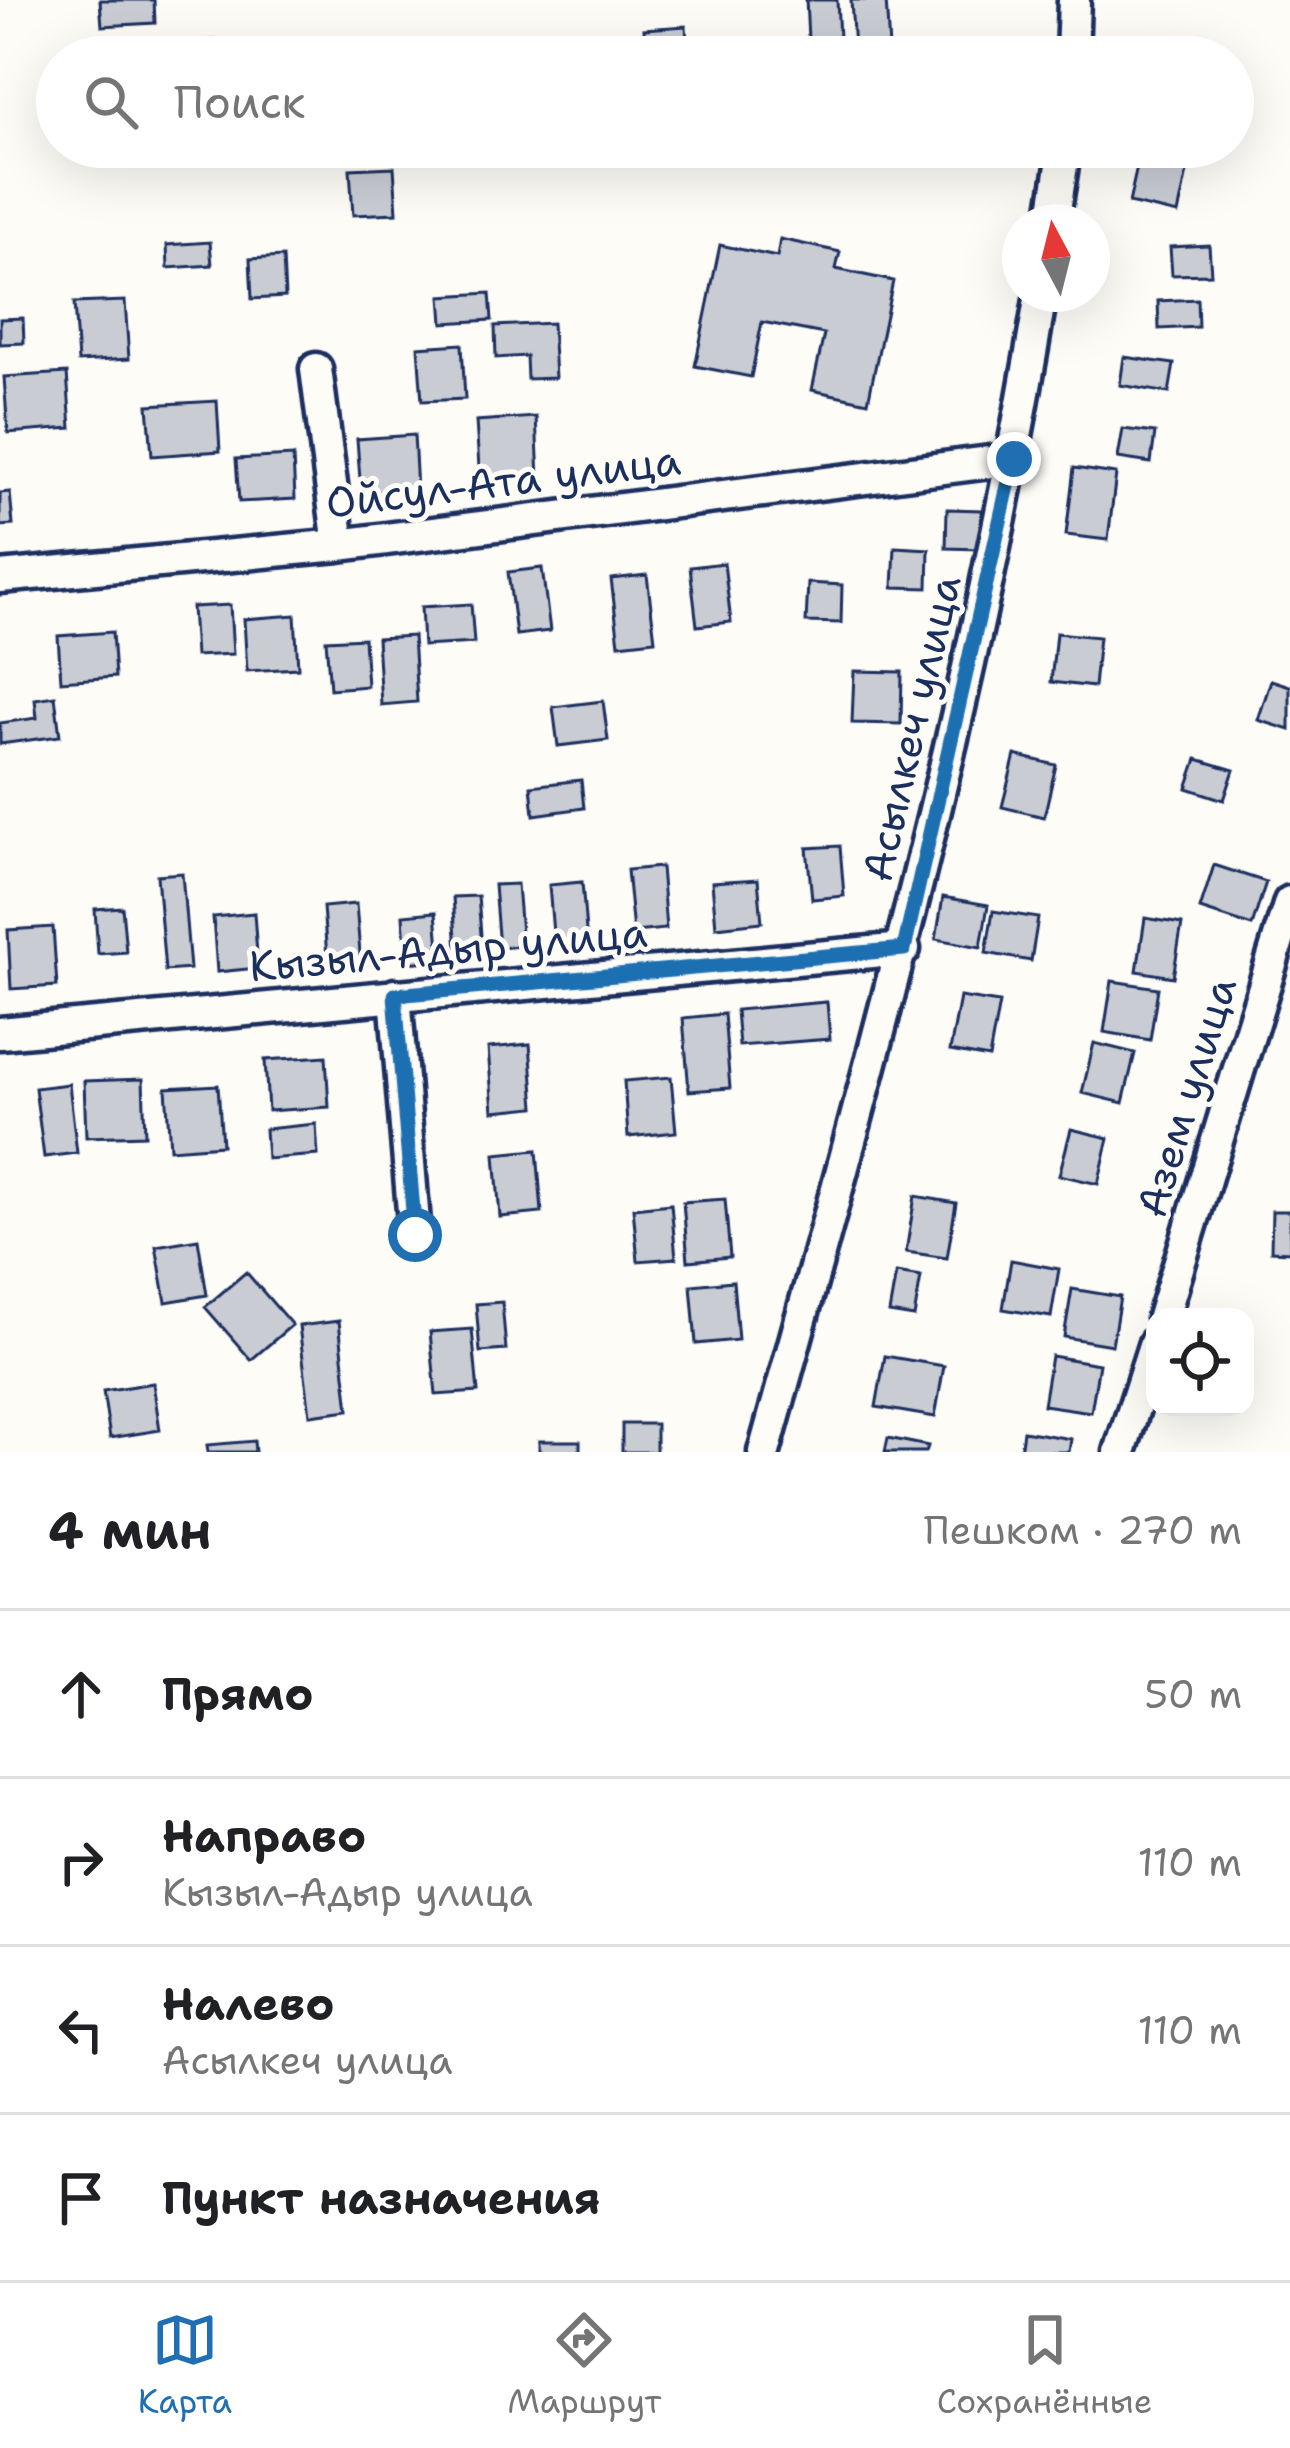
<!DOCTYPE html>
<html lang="ru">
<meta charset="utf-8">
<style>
body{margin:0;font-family:"Shantell Sans",sans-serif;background:#f6f6f6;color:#202124}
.controls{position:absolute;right:36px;bottom:36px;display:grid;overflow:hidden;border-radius:24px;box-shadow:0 12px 48px #0002}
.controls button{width:108px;height:108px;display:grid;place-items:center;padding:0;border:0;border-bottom:3px solid #e0e0e0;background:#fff;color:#202124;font:60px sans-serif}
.compass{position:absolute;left:1002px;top:204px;width:108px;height:108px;border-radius:50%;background:#fff;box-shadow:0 12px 48px #0002;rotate:353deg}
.stop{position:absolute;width:36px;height:36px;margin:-27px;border:9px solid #1f6fb2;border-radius:50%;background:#fff}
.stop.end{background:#1f6fb2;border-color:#fff;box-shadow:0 3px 12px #0008}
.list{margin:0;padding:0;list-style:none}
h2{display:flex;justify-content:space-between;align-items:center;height:156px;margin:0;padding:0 48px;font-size:51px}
h2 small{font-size:39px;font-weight:400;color:#757577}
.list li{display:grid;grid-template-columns:78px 1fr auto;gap:36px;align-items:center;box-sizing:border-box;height:168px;padding:0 48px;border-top:3px solid #e0e0e0}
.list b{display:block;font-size:45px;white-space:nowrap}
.list p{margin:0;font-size:39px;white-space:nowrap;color:#757577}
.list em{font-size:39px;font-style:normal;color:#757577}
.icon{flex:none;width:66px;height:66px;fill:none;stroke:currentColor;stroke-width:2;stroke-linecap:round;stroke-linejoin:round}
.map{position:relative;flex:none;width:1290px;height:1452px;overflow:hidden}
.search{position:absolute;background:#fff;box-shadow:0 12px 48px #0002;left:36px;right:36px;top:36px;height:132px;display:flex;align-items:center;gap:30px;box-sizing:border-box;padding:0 42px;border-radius:66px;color:#757577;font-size:45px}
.sheet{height:828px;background:#fff}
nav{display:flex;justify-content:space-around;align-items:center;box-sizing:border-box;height:168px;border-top:3px solid #e0e0e0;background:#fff;font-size:33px;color:#757577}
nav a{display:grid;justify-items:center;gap:6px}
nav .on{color:#1f6fb2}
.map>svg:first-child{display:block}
.building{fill:#c9ccd3;stroke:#1b2f5e;stroke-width:3}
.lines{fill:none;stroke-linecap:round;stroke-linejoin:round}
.street-casing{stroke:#1b2f5e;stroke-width:39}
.street{stroke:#fdfcf7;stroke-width:30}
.route{stroke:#1f6fb2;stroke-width:15}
.labels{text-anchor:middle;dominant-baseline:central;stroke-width:10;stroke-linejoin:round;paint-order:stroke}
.street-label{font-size:42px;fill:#1b2f5e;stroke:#fdfcf7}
</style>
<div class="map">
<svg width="1290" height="1452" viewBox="0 0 1290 1452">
<rect width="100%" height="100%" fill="#fdfcf7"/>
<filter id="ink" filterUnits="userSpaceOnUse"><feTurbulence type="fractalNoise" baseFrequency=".00833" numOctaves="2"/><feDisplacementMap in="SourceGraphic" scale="24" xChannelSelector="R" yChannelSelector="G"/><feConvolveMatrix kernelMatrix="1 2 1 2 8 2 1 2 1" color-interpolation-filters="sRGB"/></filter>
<g filter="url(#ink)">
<path class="building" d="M100,0H154L155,23L102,26Z
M806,0H837L839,38L808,39Z
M851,0H886L889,48L854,50Z
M686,26L688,57H646L644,29Z
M214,40L215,57H170L169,43Z
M1138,162L1187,172L1178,214L1129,203Z
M394,167L397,213L353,215L350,169Z
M780,239L840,252L836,269L893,281L868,402L812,390L824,334L762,322L751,377L695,366L720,245L777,257Z
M210,242L212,265L168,268L167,245Z
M1209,245L1211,274L1172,275L1170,247Z
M283,257L285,297L252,299L250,259Z
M490,293L492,320L443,323L441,296Z
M1197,299L1198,327L1159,329L1158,301Z
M125,301L129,359L78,362L74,303Z
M23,318L24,343L0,344V319Z
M552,323L555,378L527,379L526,356L496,358L495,326Z
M462,344L465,399L422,401L418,347Z
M1124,357L1174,364L1169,393L1120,385Z
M67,373L71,428L8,433L4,377Z
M217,401L220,451L152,456L148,405Z
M536,417L539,478L480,483L476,421Z
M1123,429L1155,433L1151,463L1118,458Z
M414,435L417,490L361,493L357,439Z
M293,456L295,499L239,502L236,459Z
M1074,468L1116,474L1108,540L1066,535Z
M10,492L13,525L0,526V493Z
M947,509L982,510L980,549L946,548Z
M895,547L929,549L928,588L893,587Z
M724,563L731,622L697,626L690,567Z
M542,568L550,631L516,635L508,572Z
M647,575L655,640L619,644L611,579Z
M808,583L842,585L841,623L806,622Z
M471,604L474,643L423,646L421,607Z
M230,605L233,654L195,656L192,607Z
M295,615L298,668L247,671L244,619Z
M112,632L115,677L61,681L58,636Z
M1056,633L1099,637L1094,687L1051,682Z
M413,636L417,702L381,705L377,638Z
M364,638L367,686L330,689L326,640Z
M854,671L902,672L901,724L852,723Z
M1271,680L1290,686V730L1258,720Z
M55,696L60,736L0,744V723L37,718L35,699Z
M603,701L608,740L558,746L553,707Z
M1015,755L1056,765L1044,817L1002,807Z
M1197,759L1234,770L1224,800L1187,788Z
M581,780L584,808L534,815L531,786Z
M840,846L844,896L812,899L807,848Z
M1214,865L1266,882L1252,926L1200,909Z
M661,867L666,929L633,932L627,870Z
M182,873L190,969L165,971L157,875Z
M758,879L762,922L716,927L712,882Z
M582,882L587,944L554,946L549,885Z
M517,884L522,946L499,948L494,885Z
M478,896L482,948L457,950L453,897Z
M943,897L988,905L981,947L936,939Z
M356,904L361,966L328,969L323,907Z
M122,907L126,952L98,954L95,909Z
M993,911L1038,918L1031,961L986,953Z
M436,912L440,960L406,963L403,915Z
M254,913L258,968L217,972L213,917Z
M1145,918L1182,924L1173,977L1137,971Z
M53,927L57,986L11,989L8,930Z
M1112,981L1158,988L1150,1040L1104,1032Z
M960,997L999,1003L989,1058L950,1051Z
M827,1002L830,1039L739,1046L736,1010Z
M724,1014L730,1088L689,1091L683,1018Z
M1094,1043L1135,1053L1123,1103L1082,1093Z
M530,1044L535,1107L493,1111L488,1048Z
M326,1056L329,1107L268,1111L265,1060Z
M671,1077L676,1132L628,1137L624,1081Z
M143,1079L145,1135L86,1137L84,1081Z
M69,1084L77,1153L44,1157L35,1088Z
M218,1085L222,1145L170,1149L166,1088Z
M316,1124L318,1155L267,1159L265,1129Z
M1071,1129L1109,1138L1098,1184L1059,1175Z
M537,1150L542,1213L500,1217L495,1154Z
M915,1196L956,1203L947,1258L906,1252Z
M725,1199L730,1257L688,1261L683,1202Z
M671,1204L676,1258L638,1261L633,1208Z
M1272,1211H1290V1252L1271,1251Z
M198,1239L207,1295L166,1302L156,1246Z
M1011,1260L1059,1269L1051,1317L1003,1309Z
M246,1272L292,1325L251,1360L205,1307Z
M896,1273L921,1277L914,1317L889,1313Z
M733,1281L738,1340L696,1344L691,1285Z
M1072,1289L1120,1297L1112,1345L1064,1337Z
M502,1302L506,1350L480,1352L476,1304Z
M339,1321L349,1410L310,1415L299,1326Z
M472,1329L478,1392L436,1395L430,1332Z
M885,1356L944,1366L935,1417L876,1407Z
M1051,1356L1099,1364L1091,1412L1043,1405Z
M153,1383L160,1430L110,1438L103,1391Z
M622,1424H656V1452H622Z
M1023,1431L1071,1439L1069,1452H1020Z
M888,1438L928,1446L926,1452H885Z
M254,1441L255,1452H208L207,1445Z
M539,1441H580V1452H539Z"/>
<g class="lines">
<defs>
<path id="street" d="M1072,57L1074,0
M1053,222L1065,147
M316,369L339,545
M0,577L339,545L1014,459
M395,995L415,1235
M0,1033L904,949
M1163,1317L1290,902
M764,1452C871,1069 977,687 1041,294
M1120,1452L1155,1343"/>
</defs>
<use href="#street" class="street-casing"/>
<use href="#street" class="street"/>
</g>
</g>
<g class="lines" filter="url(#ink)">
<path class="route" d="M415,1235L395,995L904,949L1014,459"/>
</g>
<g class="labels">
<g class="street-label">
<text transform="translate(503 481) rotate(-7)">Ойсул-Ата улица</text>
<text transform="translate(911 728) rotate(-77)">Асылкеч улица</text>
<text transform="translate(448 949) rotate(-5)">Кызыл-Адыр улица</text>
<text transform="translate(1186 1097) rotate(-73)">Азем улица</text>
</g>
</g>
</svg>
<div class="controls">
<button><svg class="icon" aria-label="locate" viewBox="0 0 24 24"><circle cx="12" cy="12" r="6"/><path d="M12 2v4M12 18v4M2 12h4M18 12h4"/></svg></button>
</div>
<svg class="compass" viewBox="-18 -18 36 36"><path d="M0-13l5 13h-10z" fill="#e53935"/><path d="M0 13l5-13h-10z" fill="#757577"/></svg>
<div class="stop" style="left:415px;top:1235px"></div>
<div class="stop end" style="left:1014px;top:459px"></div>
<div class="search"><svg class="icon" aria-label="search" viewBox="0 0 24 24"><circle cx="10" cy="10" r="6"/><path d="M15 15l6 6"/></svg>Поиск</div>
</div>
<section class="sheet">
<h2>4 мин<small>Пешком · 270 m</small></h2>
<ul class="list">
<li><svg class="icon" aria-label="ahead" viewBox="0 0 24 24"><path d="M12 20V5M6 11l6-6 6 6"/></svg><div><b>Прямо</b></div><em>50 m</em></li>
<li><svg class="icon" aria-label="right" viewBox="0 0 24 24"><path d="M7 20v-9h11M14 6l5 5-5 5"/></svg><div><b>Направо</b><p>Кызыл-Адыр улица</p></div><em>110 m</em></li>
<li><svg class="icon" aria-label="left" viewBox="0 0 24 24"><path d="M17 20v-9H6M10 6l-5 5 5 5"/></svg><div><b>Налево</b><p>Асылкеч улица</p></div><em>110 m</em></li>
<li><svg class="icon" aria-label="arrive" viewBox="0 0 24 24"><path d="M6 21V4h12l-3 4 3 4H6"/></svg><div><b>Пункт назначения</b></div></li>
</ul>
</section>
<nav>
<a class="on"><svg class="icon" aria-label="map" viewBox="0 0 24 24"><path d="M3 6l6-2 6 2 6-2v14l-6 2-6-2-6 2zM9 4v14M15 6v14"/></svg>Карта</a>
<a><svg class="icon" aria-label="directions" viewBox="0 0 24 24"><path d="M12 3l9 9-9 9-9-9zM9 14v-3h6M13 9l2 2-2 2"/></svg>Маршрут</a>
<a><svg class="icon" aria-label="saved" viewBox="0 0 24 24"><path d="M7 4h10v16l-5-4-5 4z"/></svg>Сохранённые</a>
</nav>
